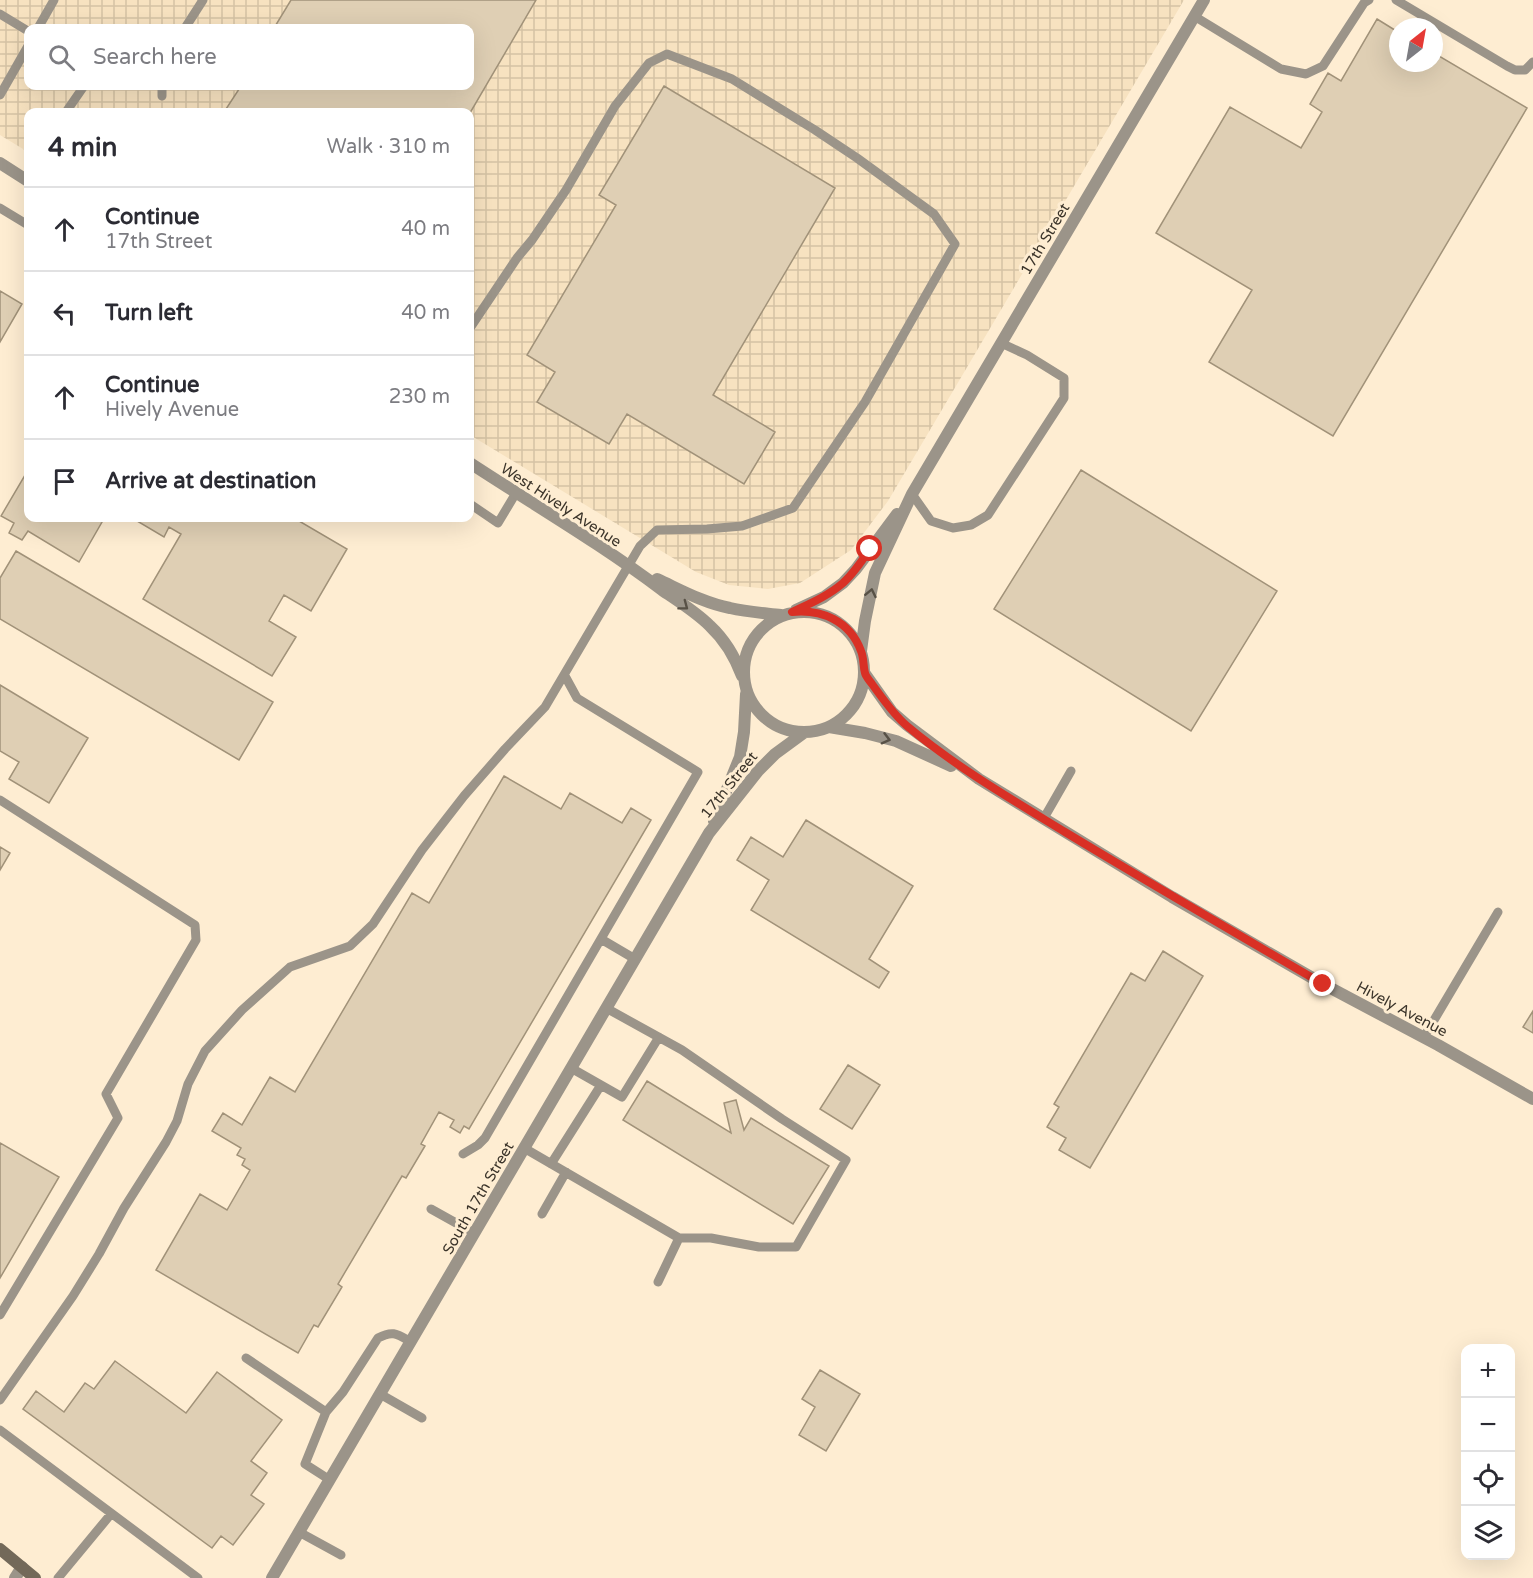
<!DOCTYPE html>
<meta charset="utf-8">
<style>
body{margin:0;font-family:"Varela Round",sans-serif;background:#f7f7f7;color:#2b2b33}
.controls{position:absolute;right:18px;bottom:18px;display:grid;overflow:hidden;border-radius:12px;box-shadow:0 6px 24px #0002}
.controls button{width:54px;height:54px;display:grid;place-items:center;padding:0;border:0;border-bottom:2px solid #e1e1e2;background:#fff;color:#2b2b33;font:30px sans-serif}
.compass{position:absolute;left:1389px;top:18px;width:54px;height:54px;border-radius:50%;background:#fff;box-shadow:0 6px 24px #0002;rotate:31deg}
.stop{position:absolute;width:18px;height:18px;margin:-14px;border:4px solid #d93025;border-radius:50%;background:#fff}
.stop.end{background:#d93025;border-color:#fff;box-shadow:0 2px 6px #0008}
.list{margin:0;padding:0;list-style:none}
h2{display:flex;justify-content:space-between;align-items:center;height:78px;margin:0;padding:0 24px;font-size:26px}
h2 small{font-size:20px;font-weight:400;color:#7c7c81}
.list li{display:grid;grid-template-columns:39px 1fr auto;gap:18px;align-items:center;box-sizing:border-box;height:84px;padding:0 24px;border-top:2px solid #e1e1e2}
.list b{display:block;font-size:22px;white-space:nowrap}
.list p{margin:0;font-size:20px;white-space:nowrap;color:#7c7c81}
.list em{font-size:20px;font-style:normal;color:#7c7c81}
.icon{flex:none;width:33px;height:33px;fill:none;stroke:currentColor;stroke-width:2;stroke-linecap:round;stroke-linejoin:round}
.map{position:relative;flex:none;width:1533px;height:1578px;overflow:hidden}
.search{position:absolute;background:#fff;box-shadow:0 6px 24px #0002;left:24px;top:24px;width:450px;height:66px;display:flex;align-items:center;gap:15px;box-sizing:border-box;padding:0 21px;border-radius:12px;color:#7c7c81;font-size:22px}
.panel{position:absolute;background:#fff;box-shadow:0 6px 24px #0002;left:24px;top:108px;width:450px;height:414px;border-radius:12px}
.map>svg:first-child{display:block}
.industrial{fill:url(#industrial-grid);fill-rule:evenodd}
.building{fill:#dfcfb4;stroke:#a19279;stroke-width:1.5}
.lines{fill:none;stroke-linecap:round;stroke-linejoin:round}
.service{stroke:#9b9489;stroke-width:9}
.minor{stroke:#9b9489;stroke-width:12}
.tertiary{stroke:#9b9489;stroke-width:12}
.secondary{stroke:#736959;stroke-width:12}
.oneway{stroke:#585146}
.route{stroke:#d93025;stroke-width:8}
.labels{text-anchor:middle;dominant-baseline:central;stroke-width:6;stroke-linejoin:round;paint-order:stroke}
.street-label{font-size:15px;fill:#3b342a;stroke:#feedd2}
</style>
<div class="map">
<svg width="1533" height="1578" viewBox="0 0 1533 1578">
<defs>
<pattern id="industrial-grid" width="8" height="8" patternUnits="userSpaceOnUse" patternTransform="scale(1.5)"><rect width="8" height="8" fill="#f7e2c0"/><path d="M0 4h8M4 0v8" fill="none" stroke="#d5c2a5"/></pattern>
</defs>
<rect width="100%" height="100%" fill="#feedd2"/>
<path class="industrial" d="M0,0H1184L888,501L851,550L800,583L768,589L729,585L696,572L470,435V112H28V152L0,135ZM28,28H470V86H28Z"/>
<path class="building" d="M291,0H536L470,113L231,112L226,109L241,86H470V28H274Z
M1377,19L1398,32V63H1434V53L1527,108L1333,436L1209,362L1252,290L1156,233L1230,107L1301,148L1322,112L1310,104L1328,73L1341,81Z
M664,86L835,188L713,395L775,432L744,484L627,414L609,444L537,402L555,372L527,355L616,205L599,195Z
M0,291L22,304L0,342Z
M28,470V518H95L102,522L79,562L28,531L22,540L9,533L14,523L1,516Z
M1081,470L1277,591L1191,731L994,609Z
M132,518H294L347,549L311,611L284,595L269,621L296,637L272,676L143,599L181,534L169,527L164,537Z
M16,551L273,702L239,760L0,619V578Z
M0,685L88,738L49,803L9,779L19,762L0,751Z
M504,776L561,809L570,793L622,823L631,808L651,820L469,1129L464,1126L460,1133L450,1127L454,1120L439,1112L421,1144L425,1146L406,1178L402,1176L338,1284L342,1287L318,1327L314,1325L298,1353L156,1270L200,1194L227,1210L250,1170L242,1165L245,1159L237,1155L241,1148L212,1131L223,1113L242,1125L270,1077L295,1092L412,893L429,903Z
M806,820L913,886L869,959L889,972L879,988L751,910L769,880L737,860L751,837L783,857Z
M0,847L10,853L0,870Z
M1163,951L1203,976L1090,1168L1059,1150L1066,1138L1047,1127L1059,1107L1054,1104L1131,973L1145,981Z
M1533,1011V1033L1523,1027Z
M848,1065L880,1085L852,1129L820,1109Z
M647,1081L731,1133L724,1103L736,1100L744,1130L751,1118L829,1166L793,1224L623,1120Z
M0,1143L59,1177L0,1278Z
M115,1361L186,1413L217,1372L282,1420L251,1461L267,1473L251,1495L264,1504L233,1545L221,1536L212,1548L23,1409L36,1391L64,1412L85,1383L94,1389Z
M820,1370L860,1394L826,1451L799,1435L815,1407L802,1399Z"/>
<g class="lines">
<path class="service" d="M1396,0L1507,66L1515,70H1525L1533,62
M0,14L28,31
M1194,16L1281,69L1306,74L1323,66L1364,3L1369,0
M38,28L54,0
M185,28L203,0
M0,95L28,46
M162,96V86
M66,112L84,86
M0,208L28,225
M912,494L931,521L953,528L971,525L988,515L1064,398V378L1027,355L1001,343
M470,504L498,523L516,493
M0,800L195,925L196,940L106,1094L118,1118L0,1315
M1044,818L1071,771
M601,939L635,959
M1424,1037L1498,912
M571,1068L622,1097L659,1037
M524,1148L679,1238H711L759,1247H796L846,1160L782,1119L682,1050L606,1008
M463,1154L478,1145L485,1138L698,772L577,698L565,676
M551,1164L601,1085
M431,1209L474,1233
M542,1214L566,1172
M658,1282L679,1238
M246,1358L326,1412
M380,1394L422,1418
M0,1400L73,1296L99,1254L124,1208L166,1142L177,1121L188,1084L205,1051L242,1010L290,967L350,946L373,924L422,850L464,796L505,749L545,707L640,546L657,530L707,529L742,526L793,508L865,402L955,244L934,214L857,158L815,130L732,79L667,54L649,63L615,106L566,190L532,240L517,258L470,328
M0,1430L198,1578
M330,1480L305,1464L326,1412L343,1392L378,1338C393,1330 397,1334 411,1342
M299,1532L341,1555
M58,1578L111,1514"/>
<path class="minor" d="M15,1578L22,1567"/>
<path class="tertiary" d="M0,163L28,181
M470,463C534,505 601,544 662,590C678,601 696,612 710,626C724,639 735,657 742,676
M657,579C681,590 704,603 730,608C747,612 764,613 781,615
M796,610L824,597L843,583L856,569L897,514
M744 672a60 60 0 1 1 120 0a60 60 0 1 1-120 0Z
M861,651L865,621L875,573L912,494L1204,0
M865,674L892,712L907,725L979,779L1172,897L1323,984L1438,1045L1533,1099
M829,727L865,733L896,741L951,766
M714,821L740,757L744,732L746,694
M272,1578L709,833L758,771L775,754L805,732"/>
<path class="secondary" d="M0,1549L35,1578"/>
</g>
<defs><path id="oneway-chevron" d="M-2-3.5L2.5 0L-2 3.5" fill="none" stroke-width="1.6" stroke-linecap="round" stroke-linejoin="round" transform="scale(1.5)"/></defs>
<g class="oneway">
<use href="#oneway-chevron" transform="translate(871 593) rotate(-78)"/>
<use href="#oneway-chevron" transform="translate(684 606) rotate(37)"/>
<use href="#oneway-chevron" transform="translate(886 739) rotate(15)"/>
</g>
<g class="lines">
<path class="route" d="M870,549C862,561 854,573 843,583C828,596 809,604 792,612C822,609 850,621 861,651C864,658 863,666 865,673C866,677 870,681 872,684C883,699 893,714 907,726C956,767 1011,799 1065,832C1151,884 1237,934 1323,984"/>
</g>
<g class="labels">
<g class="street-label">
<text transform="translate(1045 239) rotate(-59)">17th Street</text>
<text transform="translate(561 505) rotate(33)">West Hively Avenue</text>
<text transform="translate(729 785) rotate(-51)">17th Street</text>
<text transform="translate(1402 1009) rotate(28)">Hively Avenue</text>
<text transform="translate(478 1198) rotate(-60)">South 17th Street</text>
</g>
</g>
</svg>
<div class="controls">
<button>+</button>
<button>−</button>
<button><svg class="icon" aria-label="locate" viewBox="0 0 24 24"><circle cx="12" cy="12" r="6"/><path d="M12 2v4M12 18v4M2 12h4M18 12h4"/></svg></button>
<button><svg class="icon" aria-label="layers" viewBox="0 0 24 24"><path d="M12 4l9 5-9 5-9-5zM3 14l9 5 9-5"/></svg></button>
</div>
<svg class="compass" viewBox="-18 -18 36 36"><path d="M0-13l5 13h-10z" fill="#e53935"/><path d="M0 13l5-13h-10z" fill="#7c7c81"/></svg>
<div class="stop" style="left:870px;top:549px"></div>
<div class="stop end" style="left:1323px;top:984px"></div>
<div class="search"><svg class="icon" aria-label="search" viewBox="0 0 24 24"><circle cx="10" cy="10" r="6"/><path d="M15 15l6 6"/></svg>Search here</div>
<section class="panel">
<h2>4 min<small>Walk · 310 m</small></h2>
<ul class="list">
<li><svg class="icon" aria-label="ahead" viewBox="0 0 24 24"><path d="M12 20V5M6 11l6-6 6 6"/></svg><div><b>Continue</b><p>17th Street</p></div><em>40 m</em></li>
<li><svg class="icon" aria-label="left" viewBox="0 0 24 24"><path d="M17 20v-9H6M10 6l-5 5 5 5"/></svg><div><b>Turn left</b></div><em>40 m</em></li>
<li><svg class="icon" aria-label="ahead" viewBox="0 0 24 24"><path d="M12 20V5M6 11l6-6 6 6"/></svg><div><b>Continue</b><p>Hively Avenue</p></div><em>230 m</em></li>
<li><svg class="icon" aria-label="arrive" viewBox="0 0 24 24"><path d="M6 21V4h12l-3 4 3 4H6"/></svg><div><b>Arrive at destination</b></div></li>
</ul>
</section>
</div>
